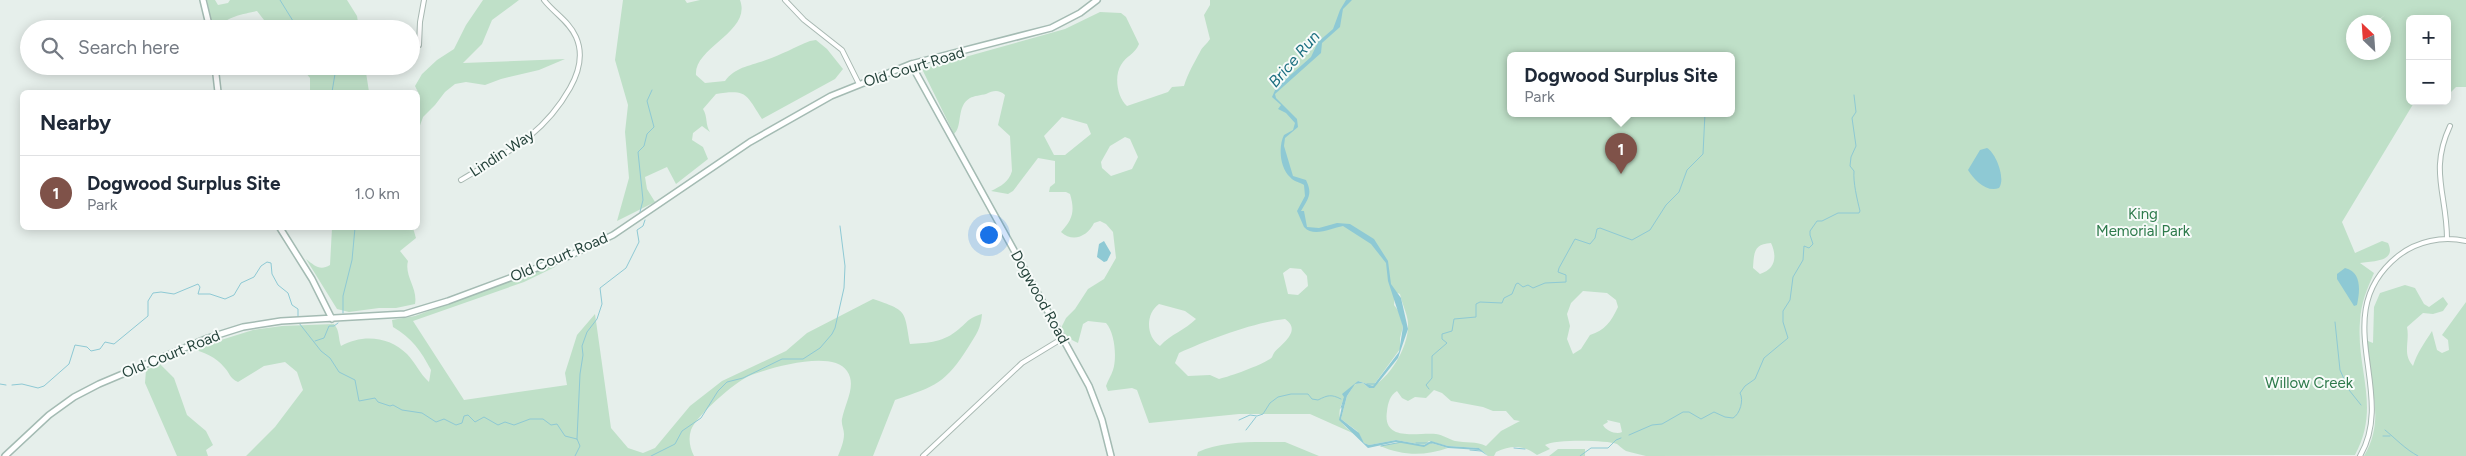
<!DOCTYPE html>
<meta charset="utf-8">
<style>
body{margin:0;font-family:Figtree,sans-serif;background:#f6f6f7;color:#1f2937}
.controls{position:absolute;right:15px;top:15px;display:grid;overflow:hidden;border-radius:8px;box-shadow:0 2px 12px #0003}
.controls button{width:45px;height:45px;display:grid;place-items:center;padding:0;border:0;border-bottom:1px solid #e0e1e3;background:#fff;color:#1f2937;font:25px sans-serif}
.compass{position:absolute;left:2346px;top:15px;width:45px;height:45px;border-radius:50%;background:#fff;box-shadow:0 2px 12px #0003;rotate:335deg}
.you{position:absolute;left:988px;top:234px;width:18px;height:18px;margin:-12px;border:4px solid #fff;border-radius:50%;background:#1a73e8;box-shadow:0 0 0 8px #1a73e833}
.badge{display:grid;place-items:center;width:32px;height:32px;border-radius:50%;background:#7f5249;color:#fff;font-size:16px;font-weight:700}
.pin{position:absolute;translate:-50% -41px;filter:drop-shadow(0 1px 2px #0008)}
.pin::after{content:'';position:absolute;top:26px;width:18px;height:15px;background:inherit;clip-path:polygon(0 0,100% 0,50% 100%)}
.popup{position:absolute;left:1507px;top:52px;width:228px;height:65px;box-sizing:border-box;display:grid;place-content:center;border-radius:8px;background:#fff;filter:drop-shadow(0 1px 4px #0005);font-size:16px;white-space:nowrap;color:#747a83}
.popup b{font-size:19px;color:#1f2937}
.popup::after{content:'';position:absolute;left:50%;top:100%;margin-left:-10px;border:10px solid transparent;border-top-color:#fff}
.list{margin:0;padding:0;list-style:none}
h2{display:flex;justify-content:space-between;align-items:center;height:65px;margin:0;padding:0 20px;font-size:21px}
h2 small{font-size:16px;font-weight:400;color:#747a83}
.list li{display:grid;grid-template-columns:32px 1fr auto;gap:15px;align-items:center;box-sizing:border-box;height:75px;padding:0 20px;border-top:1px solid #e0e1e3}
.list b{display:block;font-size:19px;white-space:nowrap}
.list p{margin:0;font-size:16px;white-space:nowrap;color:#747a83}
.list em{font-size:16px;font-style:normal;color:#747a83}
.icon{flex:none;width:28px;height:28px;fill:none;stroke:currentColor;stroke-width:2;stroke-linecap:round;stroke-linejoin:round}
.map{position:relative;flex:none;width:2466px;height:456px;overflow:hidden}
.search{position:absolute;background:#fff;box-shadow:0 2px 12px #0003;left:20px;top:20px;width:400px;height:55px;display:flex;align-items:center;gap:12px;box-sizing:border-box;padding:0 18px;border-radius:28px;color:#747a83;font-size:19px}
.panel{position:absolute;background:#fff;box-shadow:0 2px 12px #0003;left:20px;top:90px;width:400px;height:140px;border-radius:8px}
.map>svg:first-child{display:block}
.green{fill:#bfe0c8;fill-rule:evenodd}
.water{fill:#8ec9d4}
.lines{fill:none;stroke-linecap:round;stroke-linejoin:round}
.stream{stroke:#8ec9d4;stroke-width:1}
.street-casing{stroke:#a8b8b2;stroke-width:6}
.secondary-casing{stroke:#a4bbb3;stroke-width:8}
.street{stroke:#fff;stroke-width:4}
.secondary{stroke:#fff;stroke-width:5}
.labels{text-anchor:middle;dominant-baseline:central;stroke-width:4;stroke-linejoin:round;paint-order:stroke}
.street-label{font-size:15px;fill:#24423a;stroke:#f7fbf9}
.park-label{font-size:15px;fill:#2d7a4b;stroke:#f7fbf9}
.water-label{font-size:16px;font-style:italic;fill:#1c6f80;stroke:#f7fbf9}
</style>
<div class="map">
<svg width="2466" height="456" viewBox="0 0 2466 456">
<rect width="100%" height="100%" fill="#e6efeb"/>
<path class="green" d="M207,0H215L218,5L228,3L230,0H347L357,16L359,29H271L257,11C246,14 224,16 220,29H213Z
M483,0H519L492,20L482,44L463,63L565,59L539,70L501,79L485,85L466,82L455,84L445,92L435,105L423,117L418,131V92L415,86L422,74L437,60L454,49L466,25Z
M623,0H685L687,3L700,0H740C752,32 694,47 696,75L705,83L725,81C735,67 750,66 766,60C781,55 795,47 810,41L816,40L827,49L843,69L835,79L762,119C746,95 748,89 716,94L703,109C708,117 705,125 710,132L702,126L693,133L692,140L703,147L708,159L676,184L667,167L645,177L647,189L655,202L617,221L629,178L625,132L628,105L615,60Z
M1210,0H2466V87H2456L2447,96V19H2410V101H2415L2342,222L2355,253L2382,241L2388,243C2397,262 2373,261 2360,263L2374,273C2367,289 2361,303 2360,321C2356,370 2381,407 2355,455L1646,456C1639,454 1632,453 1626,451C1622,449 1620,446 1617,444C1607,440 1555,439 1545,445L1550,449L1537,455C1523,445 1512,445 1496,452L1494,456H1488L1479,448L1448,446L1429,441L1424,445L1396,440L1369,445L1364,443L1357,431L1341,419L1347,396L1355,384L1363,383L1369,388C1389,380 1409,347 1408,324C1408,315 1402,304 1400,294L1395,292L1394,305L1400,313L1403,327L1400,338V349L1373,386L1358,381C1341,401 1327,419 1357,435L1310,414H1239L1149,423L1137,390L1132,388L1108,391L1106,386C1108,380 1111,376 1113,370C1117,358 1115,333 1106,323L1088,321L1083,324L1078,343L1068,338L1061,328L1066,318L1075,309L1088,289L1104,279L1116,258L1113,232L1106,224L1100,221L1094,223C1088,236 1073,243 1061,232C1073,219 1075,211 1070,194L1066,192H1049L1050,187L1055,183V161L1038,158L1013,191L1008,194L991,191C1001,186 1009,182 1012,171L1010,136L998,125L1005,95C998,89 993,91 986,94C981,95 974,96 970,98C956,106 963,126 954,134L922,69L1065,29L1100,12L1121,13L1126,17L1139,44C1135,54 1126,56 1121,65C1114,76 1117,97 1127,106L1168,92L1172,87L1184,86C1188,73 1194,63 1200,52C1202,47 1207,44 1210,39L1204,15L1210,5ZM2385,15L2377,22H2384V52H2354V22H2375ZM1511,55H1731V113H1511ZM1062,117L1087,124L1091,134L1065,155H1054L1044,136ZM1125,137L1130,139L1138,157L1132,169L1111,176L1102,168L1101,162L1110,146ZM1771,243C1777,256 1776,269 1760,274L1753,268C1754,252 1754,244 1771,243ZM1290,268L1301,269L1307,276L1308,286L1298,295L1288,294L1283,273ZM1583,291L1607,293L1616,300L1618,307C1611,322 1605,330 1590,335L1581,349L1573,354L1567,339L1570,326L1567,314L1571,303ZM1159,304L1185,311L1196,319C1185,330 1171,334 1160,346C1146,337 1145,314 1159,304ZM1285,319C1303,331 1280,345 1274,353C1272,356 1273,357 1270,359C1259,366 1231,376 1219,379L1210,375L1188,376L1175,363L1179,353C1207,340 1255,322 1285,319ZM1434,390L1442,393L1451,401L1483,407L1493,411H1506L1514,420L1520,421L1501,431L1486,446C1477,441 1465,443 1455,441C1449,439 1443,435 1436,434C1418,432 1382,443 1387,411C1388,403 1390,395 1397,391L1402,398L1408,401L1415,397L1426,398ZM1607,420L1620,423L1622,432C1617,435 1606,431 1603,425L1608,422Z
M300,66H365L369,92H310V78Z
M332,228H413L416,238L400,251L408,261C404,276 418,288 415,304L396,308H379L349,312L337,309L306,259C315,266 320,271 330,265Z
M556,264L555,267L524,282L413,321L464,400L567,385L565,373L577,335L595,314L611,428L628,448L643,453L655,448L690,406L722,381L786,351L807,333L873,299C908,311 904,310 910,344C929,343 944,342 959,329C969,321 968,318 982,314C981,328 976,335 969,346C945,384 936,386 895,400L873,456H838C841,449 844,441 844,434C844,429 841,424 842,419C845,403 857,385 847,371C833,349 769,368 749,376C735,382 696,416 691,430C688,439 690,448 694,456H246L275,427L303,390L297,372L285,362L264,366L238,382C229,378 230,373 224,367C216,357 204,352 192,349L253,330L282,326L334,324C340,331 338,338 341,346C362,334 389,336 407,354C415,362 420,374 429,382L431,370C421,351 412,338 393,327L392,320L415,316Z
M2405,285L2415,288L2424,304L2429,307L2443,297L2448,304L2443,311L2433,314L2423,313L2407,327C2410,342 2402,354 2413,366C2417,353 2425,342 2432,331L2437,350L2442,353L2449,350L2448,340L2442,335L2466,302V456H2364C2388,416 2366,382 2368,341L2373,343L2374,307L2380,293Z
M160,364L174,378L187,415L206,431L213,445L206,450L208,456H177L145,383L146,370Z
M1285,442L1319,456H1197L1198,452C1224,440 1257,442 1285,442Z
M1402,442C1414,444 1421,448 1431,443L1448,448C1425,456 1403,456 1380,446Z
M1558,449H1585V456H1549Z"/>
<path class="water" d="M1346,0H1352L1343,9L1340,27L1322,43L1321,53L1275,94L1276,98L1297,119L1298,127L1285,138L1284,146L1293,176L1306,180C1313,194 1308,199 1301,211H1304L1307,227L1319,228L1337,223L1350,224L1374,239L1388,261L1391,284L1401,298L1408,329L1398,358L1374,388H1369L1363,383L1355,384L1347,396L1341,419L1359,433L1364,443L1369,445L1396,440L1424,445L1431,441L1448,446L1479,448L1488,456L1479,450L1448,448L1431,443L1424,447L1396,442L1368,448L1339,420L1344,397L1342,394L1358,381L1373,386L1399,352L1403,327L1388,281L1386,263L1371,244L1343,226C1331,228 1314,238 1304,227L1297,211L1305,196L1304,185C1300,182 1294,182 1290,177C1280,168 1278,147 1284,135L1293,130L1295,123L1286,113L1278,109L1281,105L1272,97L1276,88L1311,57L1318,42L1333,29L1340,10Z
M1987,148C1996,153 2006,179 1999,188C1987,193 1974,180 1968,170L1980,150Z
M1104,241L1111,253L1107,261L1104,262L1097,257L1099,244Z
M2345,268C2362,272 2360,291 2357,305L2354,306L2337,279V274Z"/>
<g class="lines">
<path class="stream" d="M280,0L298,29
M331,66L335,74L332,92
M640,212L643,200L638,152L644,146L647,134L654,127L647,101L652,90
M343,313V296L352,260L355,228
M2335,322L2340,370L2349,390L2361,405
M299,323L321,351L330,358L339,372L355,380L359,401L375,398L378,402L390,406L393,405L402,410L422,413L436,422L444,419L456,425L462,423L464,416L468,415L475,422L484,417L498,425L505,422L514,425L530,419H543L551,425L557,424L565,436L577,439L580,446L575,456
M315,341L324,338L329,326H334L338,323
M0,384L6,385
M1367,384H1375
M12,385L22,384L38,388L44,386L69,364L75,345L87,347L91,351L100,349L105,342L114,344L148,316V301L153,293L161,292L174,294L198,284L200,287L198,294H210L225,299L234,295L241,283L254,277L261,266L267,262L271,263L272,274L278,285L288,293L292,305L298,309V317
M1429,389L1426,385L1432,378V356L1447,343L1442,339V334L1452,331L1454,319L1476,317V304L1480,302L1502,303L1504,298L1512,294L1516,284L1518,283L1523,287L1528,285L1533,288L1545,283L1566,282V275L1558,272L1559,268L1575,239L1590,244L1595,238L1597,229L1600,228L1632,240L1650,230L1666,205L1679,192L1687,170L1703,154L1705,113
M1341,408L1345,396
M1239,420L1250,415L1257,416L1263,414L1270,403L1278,397L1291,394H1308L1312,399L1318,400C1328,395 1331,394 1341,399
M1246,430L1256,417
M2385,430C2396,439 2405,449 2418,456
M1629,435L1652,425L1662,424L1683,412H1689L1701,419L1714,412L1725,417L1733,418C1740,414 1744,400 1740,393L1745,386L1755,379L1764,358L1788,338L1783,322V311L1790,300L1793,277L1803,260L1804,246L1809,248L1813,244L1810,235V231L1817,221H1822L1838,213H1859L1860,211C1857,199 1853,182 1854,171L1850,166L1851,157L1856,146L1852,118L1856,112L1854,95
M2383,436H2390
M577,439L580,374L583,355L582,346L587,332L597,319L602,304L600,288L626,268L639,242L637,230L643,226L645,220
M1416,443H1432
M1381,446L1402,442
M1514,448L1525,449
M1470,450L1481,451
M651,456L675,444L682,431L701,418L718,391L727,382L743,378L782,359H803L820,348L832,334L835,328L844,288L845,266L840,226
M1580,456L1591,448H1608L1616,440L1621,438"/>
<defs>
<path id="street" d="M785,0L804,20L842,50L859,84
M419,45L420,22L424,0
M461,180C506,153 543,136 570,88C579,72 584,55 576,37C569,21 554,13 544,0
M2447,239C2447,194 2429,171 2450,126
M923,456L1022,363L1063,338
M2360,456C2398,391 2326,314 2398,256C2417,241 2442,236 2466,241"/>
<path id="secondary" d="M203,0L210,29
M911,64L1089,386L1102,420L1111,456
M215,66L218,92
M280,228L312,279L332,319
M5,456L49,415L74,397L99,384L208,338L243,327L281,321L405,314L448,301L569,256L613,235L750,142L831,96L911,64L1051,28L1080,13L1097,0"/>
</defs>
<use href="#street" class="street-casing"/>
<use href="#secondary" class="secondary-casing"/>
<use href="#street" class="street"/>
<use href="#secondary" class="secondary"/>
</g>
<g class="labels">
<g class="street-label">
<text transform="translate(914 67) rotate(-17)">Old Court Road</text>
<text transform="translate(502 153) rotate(-33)">Lindin Way</text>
<text transform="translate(559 257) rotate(-23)">Old Court Road</text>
<text transform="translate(1040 297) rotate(61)">Dogwood Road</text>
<text transform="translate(171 354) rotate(-22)">Old Court Road</text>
</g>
<g class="park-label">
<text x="2143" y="214">King<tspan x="2143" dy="17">Memorial Park</tspan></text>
<text x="2309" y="383">Willow Creek</text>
</g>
<g class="water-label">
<text transform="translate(1294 59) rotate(-49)">Brice Run</text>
</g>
</g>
</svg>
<div class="controls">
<button>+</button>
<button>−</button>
</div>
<svg class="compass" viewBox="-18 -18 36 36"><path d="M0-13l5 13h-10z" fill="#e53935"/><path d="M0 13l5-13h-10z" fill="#747a83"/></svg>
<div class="you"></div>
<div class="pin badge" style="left:1621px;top:174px">1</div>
<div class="popup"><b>Dogwood Surplus Site</b>Park</div>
<div class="search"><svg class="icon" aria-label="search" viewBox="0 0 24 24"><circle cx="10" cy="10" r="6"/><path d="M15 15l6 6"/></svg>Search here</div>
<section class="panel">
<h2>Nearby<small></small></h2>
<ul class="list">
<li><span class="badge">1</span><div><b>Dogwood Surplus Site</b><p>Park</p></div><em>1.0 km</em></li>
</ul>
</section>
</div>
